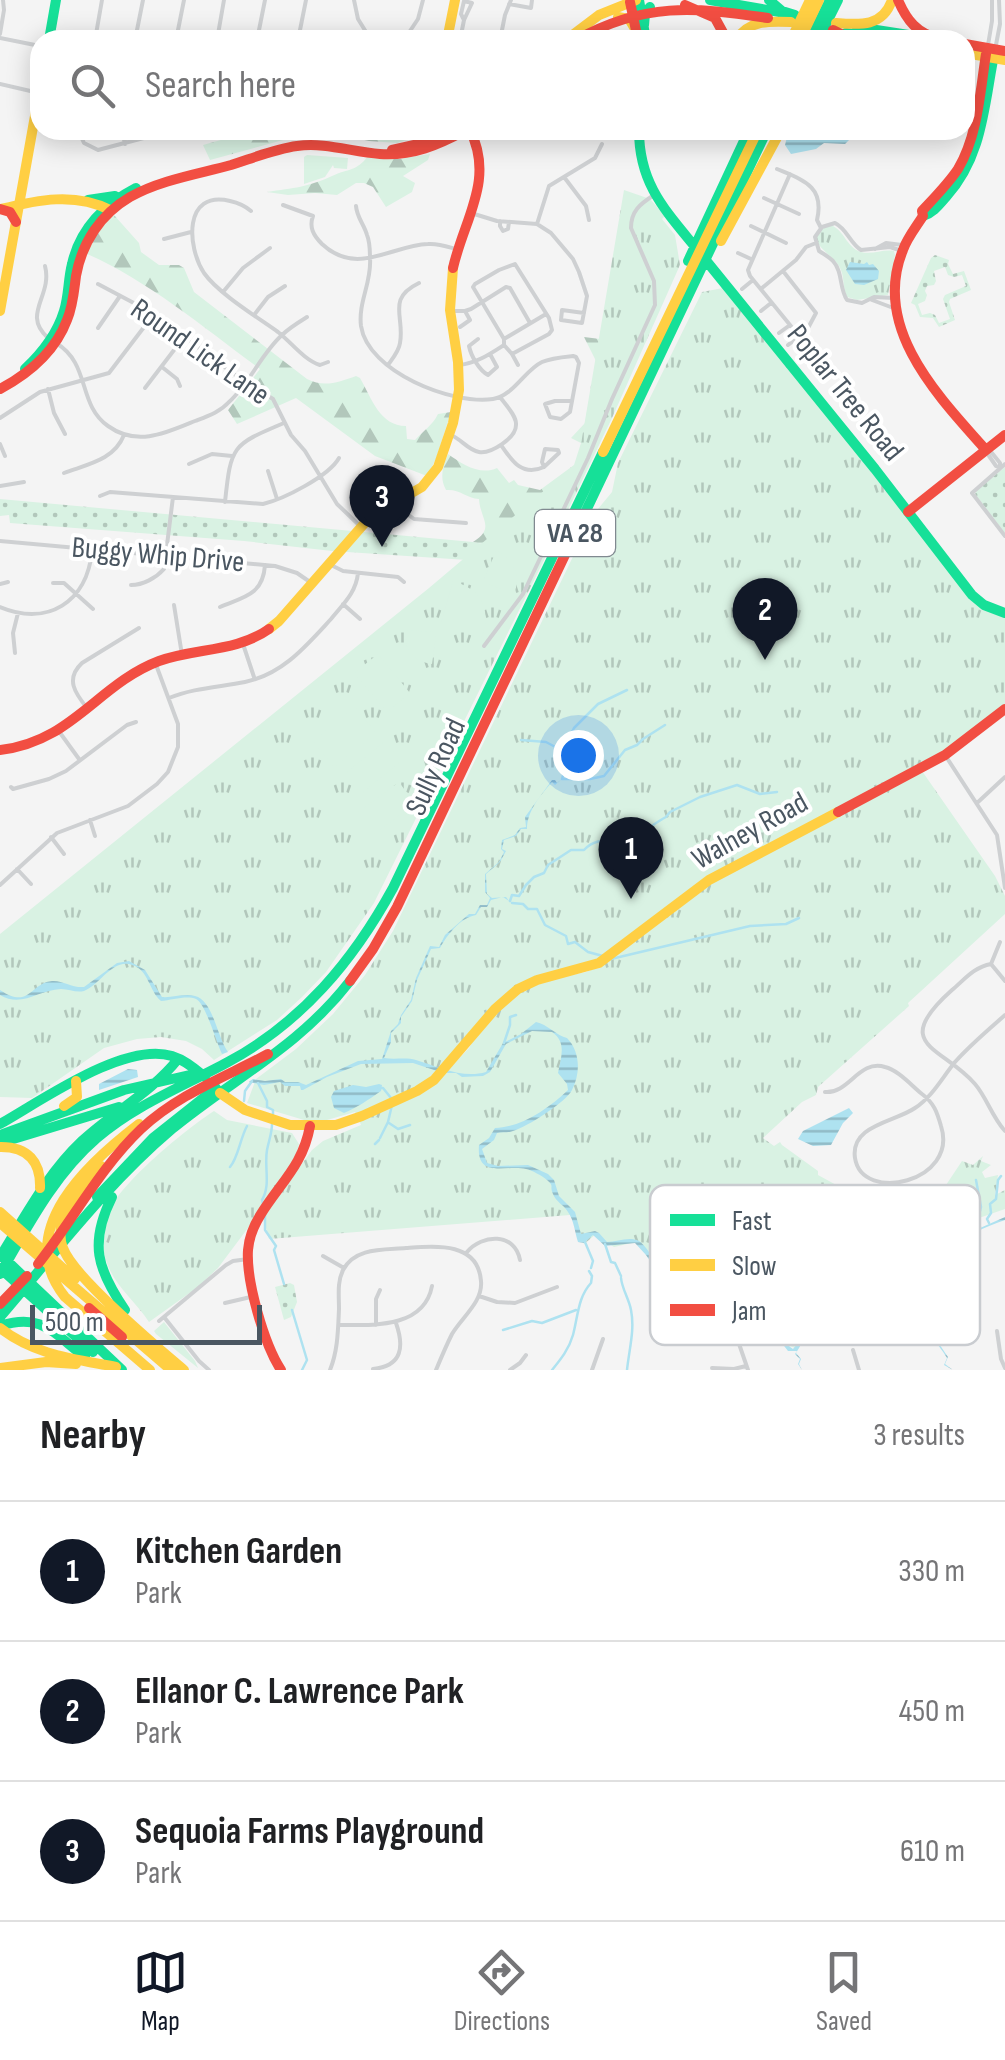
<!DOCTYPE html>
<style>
body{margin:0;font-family:"Sofia Sans Condensed",sans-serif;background:#f6f6f6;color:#202124}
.scale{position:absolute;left:30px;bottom:25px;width:232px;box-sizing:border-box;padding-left:10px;border:5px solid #4a5661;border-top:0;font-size:28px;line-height:35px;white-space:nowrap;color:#4a5661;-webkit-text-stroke:8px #fff;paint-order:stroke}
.you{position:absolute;left:578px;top:755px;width:35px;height:35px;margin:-25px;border:8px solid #fff;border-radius:50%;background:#1a73e8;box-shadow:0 0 0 15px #1a73e833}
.badge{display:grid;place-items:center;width:65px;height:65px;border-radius:50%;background:#111827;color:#fff;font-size:32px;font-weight:700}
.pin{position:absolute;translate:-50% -82px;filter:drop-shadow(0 2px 5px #0008)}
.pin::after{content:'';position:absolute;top:52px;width:35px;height:30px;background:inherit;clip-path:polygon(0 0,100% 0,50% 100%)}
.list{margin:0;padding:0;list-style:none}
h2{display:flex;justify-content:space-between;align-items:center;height:130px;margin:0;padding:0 40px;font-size:42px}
h2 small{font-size:32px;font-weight:400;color:#757577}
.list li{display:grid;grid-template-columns:65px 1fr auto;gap:30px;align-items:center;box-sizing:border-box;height:140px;padding:0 40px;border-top:2px solid #e0e0e0}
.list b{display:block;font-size:38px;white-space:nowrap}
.list p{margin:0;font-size:32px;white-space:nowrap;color:#757577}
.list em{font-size:32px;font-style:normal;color:#757577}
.icon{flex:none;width:55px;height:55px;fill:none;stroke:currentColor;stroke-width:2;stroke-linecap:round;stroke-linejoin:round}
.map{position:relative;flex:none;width:1005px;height:1370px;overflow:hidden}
.search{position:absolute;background:#fff;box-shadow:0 5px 25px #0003;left:30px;right:30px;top:30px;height:110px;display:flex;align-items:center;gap:25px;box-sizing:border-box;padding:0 35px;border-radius:30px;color:#757577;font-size:38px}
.sheet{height:550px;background:#fff}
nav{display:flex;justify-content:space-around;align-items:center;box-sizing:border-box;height:140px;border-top:2px solid #e0e0e0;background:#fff;font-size:28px;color:#757577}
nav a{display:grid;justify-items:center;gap:5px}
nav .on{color:#111827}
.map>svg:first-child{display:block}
.grass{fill:url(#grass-dots);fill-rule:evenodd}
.forest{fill:url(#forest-firs)}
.park{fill:url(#park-tufts)}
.pitch{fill:#d9f2e3}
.water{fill:url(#water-rules)}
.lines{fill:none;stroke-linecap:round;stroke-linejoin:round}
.stream{stroke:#aee2f0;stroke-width:2.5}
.street{stroke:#ced0d2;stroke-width:4}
.fast{stroke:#16e098;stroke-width:10}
.slow{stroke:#ffcf43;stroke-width:10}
.jam{stroke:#f24e42;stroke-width:10}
.labels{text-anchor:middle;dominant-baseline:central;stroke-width:8;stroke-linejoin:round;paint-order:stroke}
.shield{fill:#fff;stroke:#808990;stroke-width:2.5}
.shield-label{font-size:28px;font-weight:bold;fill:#4a5661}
.street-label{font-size:30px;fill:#4a5661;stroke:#fff}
.key{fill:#fff;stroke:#c9ccd0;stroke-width:2.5}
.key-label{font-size:28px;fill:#4a5661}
</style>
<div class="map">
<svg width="1005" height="1370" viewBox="0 0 1005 1370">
<defs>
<pattern id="grass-dots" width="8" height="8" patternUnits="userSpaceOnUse" patternTransform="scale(2.5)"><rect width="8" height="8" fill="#d9f2e3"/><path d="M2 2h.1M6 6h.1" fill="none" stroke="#b2c7bb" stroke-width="1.8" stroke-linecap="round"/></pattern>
<pattern id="forest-firs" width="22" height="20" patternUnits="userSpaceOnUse" patternTransform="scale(2.5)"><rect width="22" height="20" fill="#d9f2e3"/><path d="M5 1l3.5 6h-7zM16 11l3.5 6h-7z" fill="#b2c7bb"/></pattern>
<pattern id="park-tufts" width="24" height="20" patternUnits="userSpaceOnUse" patternTransform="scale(2.5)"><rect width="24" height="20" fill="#d9f2e3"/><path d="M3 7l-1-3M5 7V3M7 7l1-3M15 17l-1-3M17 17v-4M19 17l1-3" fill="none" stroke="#b2c7bb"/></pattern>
<pattern id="water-rules" width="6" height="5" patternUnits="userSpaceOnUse" patternTransform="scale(2.5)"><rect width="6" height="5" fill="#aee2f0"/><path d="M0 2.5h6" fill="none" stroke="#90bac6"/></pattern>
</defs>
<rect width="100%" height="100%" fill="#f4f4f4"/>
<path class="grass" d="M935,255L949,260L948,264L953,274L964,271L971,290L950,299L949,302L955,320L939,327L933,318L920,317L915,305L911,303L931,258ZM945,267L948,275L954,277L962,275L966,286L945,295L943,299L950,319L939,323L935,315L930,313L922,315L918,304L925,301L927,295L925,291L927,286L934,285L936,281L934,271Z
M1005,467V533L975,494L977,490Z
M0,499L473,542L492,546L482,561L332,551L244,541L10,523L9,515L0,516Z
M290,1283L294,1285L297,1302L291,1317L284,1320L275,1287Z"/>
<path class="forest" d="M256,130H438L397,143L369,141L337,134H305L210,160L203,145Z
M430,154L428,160L403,176L415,183L412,192L386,207L373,187L364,183H356L337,195L315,193L288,195L267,192C294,188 308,187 332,176C349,168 356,172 368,156L399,159Z
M114,215L139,243L141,252L159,265H179L184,268L194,292L307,379C324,388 339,382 356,376L360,378C372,399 380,426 406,426L407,439L415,440C424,430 432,426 438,414L451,412L436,459L427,476L375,456L296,398L237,424L228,410L260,369C204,328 149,281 85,253L99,229Z
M622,240L581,464L492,546L473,542C496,528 480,519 479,499C466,498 460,489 446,490C439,477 443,466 448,454C462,464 480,476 497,468L509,483L514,480L518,485L540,490L574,465L581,443L571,438L585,423L596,361L584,337L600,339L616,247Z
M164,1322L195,1361L198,1368L156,1334L154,1331Z"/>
<path class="park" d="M624,190L650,199L665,216L662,219L675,235L680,265L612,418L543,562L374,903L326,972L302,997L277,1020L214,1060L202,1049L186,1041L161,1037L137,1039L104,1048L32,1098L0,1097V934L429,588L578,462Z
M831,225C845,231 846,247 861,252C873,255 882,249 894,251L895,255L888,295L857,300L847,297C842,286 845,276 839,266C831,253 797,237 831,225Z
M723,288L967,590L974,598L1005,614V705L988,721L925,763L710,878L597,962L518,988L420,1087L357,1116L355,1112L327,1120H304L247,1103L256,1079L296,1049L333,1014L365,975L393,931L593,515L612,492L618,463L702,292Z
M922,771L995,876L1005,896V914L908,1003L909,1006L818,1087L816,1095L802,1102L763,1138L774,1146L780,1142L782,1145L818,1171V1175L873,1205L944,1188L962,1161L973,1165L983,1156L981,1161L991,1165L982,1172L985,1178L998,1175L995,1195L1005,1190V1209L979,1218L978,1228L951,1243L935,1268L901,1277L886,1253L876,1247L866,1253L817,1316L798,1349L781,1343L772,1307L740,1274L717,1263L681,1303L677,1301L656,1267L636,1242L614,1247L595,1235L584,1244L570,1215L269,1239L266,1228V1213L312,1150L323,1141L361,1125L359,1120L433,1086L469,1048L473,1041L506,1003L522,990L540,982L586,972L601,966L710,882Z
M214,1111L227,1120L292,1133L299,1144L293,1168L218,1268L198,1287L149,1322C137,1303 117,1288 108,1266C101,1249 101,1230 108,1213C121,1182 186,1129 214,1111Z"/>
<path class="pitch" d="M307,155L348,158L347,169L334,168L333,165L325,177L304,184V157Z
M496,551C514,556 521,578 514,594L486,583L484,579Z
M453,581C483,590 492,610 481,639L441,623Z
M405,630L433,632L436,636L432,664C414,662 403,649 405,630Z
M378,654L410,693L387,712L354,673Z
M355,707L376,733L334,767L313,741Z
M385,741L401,761L361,794L345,774Z
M399,782L415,804L373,835L357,813Z"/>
<path class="water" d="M803,130H848L850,139L845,144L824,143L816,149L791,154L785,145L787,137Z
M850,262L864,264L867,262L869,265L873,264L879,271L878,279L864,285L855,284L846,270Z
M562,779L555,785L552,782C540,796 527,811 527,829H521L516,836L504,840L502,849L506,851L500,862L486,874L487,894L492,898L506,897L509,901L503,897L491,900L487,907H481L476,915C460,918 447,935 440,948L431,949L417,980L412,1001L401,1017V1023L391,1033V1042L384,1058C395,1060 406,1057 416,1060C439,1067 463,1079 486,1072L503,1043L521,1034L536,1022C547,1024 557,1036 567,1038C580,1051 581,1073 572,1090C566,1102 527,1127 513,1131C508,1133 502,1132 497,1133L494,1140L482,1149L487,1163L498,1166L528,1165L548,1174L554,1180L559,1196L575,1212L581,1234L595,1231L599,1233L607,1242C617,1242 629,1236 639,1241C649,1247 673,1290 679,1302C694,1292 690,1275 693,1259C701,1256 707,1255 715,1257C729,1262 770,1294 775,1307C782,1323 777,1338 793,1349C817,1324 844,1259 878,1246L887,1253L888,1261L883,1287L886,1289L894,1281L912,1282L911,1275L915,1270L923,1276L933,1277L949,1247L971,1232L1005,1217V1220C985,1227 963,1236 948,1252C941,1260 941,1271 933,1280L915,1274L913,1284H895L889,1292L899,1301V1306C918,1311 937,1340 948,1357L945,1364L953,1370L944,1365L947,1358C938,1342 923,1331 914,1314L909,1313L905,1308L898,1307V1301L886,1293L881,1292L885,1259L880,1250L871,1252L863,1259L817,1318L796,1353L801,1359L799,1364L802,1370L798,1364L800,1359L795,1354L797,1351H788L781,1342L772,1305L745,1280L716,1260L695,1261C694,1277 694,1297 679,1304L646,1255L635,1243L605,1246L593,1235L584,1243L578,1242C575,1233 574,1220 568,1212C564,1205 556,1202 553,1194C549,1185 555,1187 547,1180C543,1176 531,1170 526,1169C507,1164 476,1180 479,1145L489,1138L495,1128C522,1127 548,1109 568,1090L567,1084L558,1073C561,1057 567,1042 552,1032L532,1031L506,1044L490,1072L483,1076L462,1077L456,1073H443L413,1063L361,1064L327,1077L303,1090H301L300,1086H285L280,1082L264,1085L249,1082L253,1079L265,1081L281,1079L285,1082H298L306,1085L358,1061L382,1059L391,1031L398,1024L401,1015L411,1000L416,978L430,946L439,947L445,935L469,914H475L480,905H487L490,898L485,892V874L499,862L504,852L501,849L502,840L515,835L520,828L526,827L525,817L552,780H555L557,783Z
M129,961L145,970L162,997C172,998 185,993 195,996C213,1000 217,1037 228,1052L222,1054C216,1042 206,1004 196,999C187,995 172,1000 161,1001C149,991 149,970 132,965C113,958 100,985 84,991C76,993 69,989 61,989C38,990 22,1008 0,995V990C30,1010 30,983 52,981C62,980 72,988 84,987L117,963Z
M128,1069L137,1070L138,1077L99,1090V1084Z
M379,1084L382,1085L381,1091C368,1100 358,1107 344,1113L334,1108L331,1097L334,1091L353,1085L366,1087Z
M849,1108L853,1113L843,1123L831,1145L813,1146L798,1139L803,1131Z"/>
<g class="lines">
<path class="stream" d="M627,690L598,704L574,728L562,752L564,772L562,779H590L604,776L625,750L637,745L643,739L665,725
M521,740L546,742L561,750
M510,901L512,895L519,896L526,885L534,877L544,873L548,865L571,850H584C597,836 613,842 630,838C643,834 654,823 666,817L670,812L700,797L737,785L760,794L777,792
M512,903L523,904L528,909H537L545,925L566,936L568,944L575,942L588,952L603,956
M611,959L750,926L786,924L799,918
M504,1043L510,1025V1017L516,1015
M258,1083L267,1101V1107L273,1110V1114
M379,1088H383L391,1098
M244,1101L245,1091L252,1081
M389,1123L398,1129L410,1125
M380,1138L388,1122L392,1105
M375,1144L379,1140
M230,1167C238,1158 240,1139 247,1126
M976,1180L981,1207L978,1219L980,1227
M263,1204L262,1200C271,1185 264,1167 267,1150C269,1140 272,1133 272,1124
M265,1213V1230L276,1246L274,1250L284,1284
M989,1223L987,1219L991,1213L990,1204L996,1199L998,1180L1001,1176
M585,1242L593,1261L591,1268
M605,1244L611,1262L615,1263L621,1276
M720,1259L724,1248L723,1237C732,1227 729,1211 736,1199
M621,1278C622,1289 629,1299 631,1310C635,1330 629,1350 627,1370
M292,1310L307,1360L302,1370
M503,1330L532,1321L542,1323L576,1310
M552,1370C561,1359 569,1349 573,1335C578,1316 578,1297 591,1283L592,1276L589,1271"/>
<path class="street" d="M354,0L358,19L371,40
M509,4L531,8L532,0
M0,34L4,10L3,0
M0,38L40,46
M95,40L102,0
M135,40L143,0
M176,40L184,0
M217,40L224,0
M257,40L265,0
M298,40L306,0
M404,40L418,19L423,0
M460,40L464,20L472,3L464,1L461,14L464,20
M500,40L505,15L511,0
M988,45L992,21V0
M995,50L1000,24L999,0
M0,84L39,93
M78,130L84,143L98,150L174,130
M122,130L125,144
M777,169C803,180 825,186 817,220L821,228
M790,174L748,270L750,276L799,336
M564,177L586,206L589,220
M764,198L799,214
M283,205L313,216C309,227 313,235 322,244C357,277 392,245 428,244C439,243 448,247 459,250
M356,206C357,218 364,224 367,235C370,242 370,250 370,258C372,282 358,302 361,326C368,372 452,405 493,399C513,396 525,370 542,362C551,358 563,357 573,356L576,357L579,363L570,412L561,419L550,417L545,404L555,401H572
M251,211C244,205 239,203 230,201C183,190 187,247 204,273C218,293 257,317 278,332C291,342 304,360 320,365L328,362
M471,213L497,221L537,224L551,233L573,259L579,272L587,296L582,323L561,320L562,310L584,313
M500,221V226L503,231L508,229L509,222
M537,224L549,186L595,158L602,144
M751,226L786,243
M164,239L191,232
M875,249L886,243L902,245
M738,253L751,259
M45,266C53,296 21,314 48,338
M783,271L816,313L807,330L788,345
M98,284L147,310L238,377L273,399L291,435L305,451L337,504L361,527
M762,288L796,260L806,247L816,243
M742,289L753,280
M223,292L243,268L270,248
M894,298L874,297L862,303L847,300C839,288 843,272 833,261C829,257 824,254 819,251L815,237L822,227L835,223C847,229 850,243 861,250L890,247L902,251
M872,300L896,309
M452,311H465L471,309L506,287L510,288L530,323
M761,311L771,303
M254,315L268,297L285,286
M460,327L470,320L465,311
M98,328L120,296
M779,333L790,325
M478,339L469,346C471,356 479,370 488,375L497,367L490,354
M504,339L473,287L475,284L499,270L515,264L549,318L552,330L549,334L512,354L504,345
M56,343C91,364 77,404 108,426C137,447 166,433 195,421C208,416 220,412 229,402C250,383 261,354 282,335C289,328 299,322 307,317
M512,354L518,365
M388,365C393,358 399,351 400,343C405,316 386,299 419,283
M459,365C477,363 490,354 504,345V339L546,314
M162,367L177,379L180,386
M145,388L184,337
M48,389L54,413L65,434
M0,418L40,392L109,373L154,314
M451,435C461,439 468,450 479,452C491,454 516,438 516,425C517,416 505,404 500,397
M0,444L5,456
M501,445C512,461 522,477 544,467
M545,449L558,450L559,453L544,467L542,462Z
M986,450L992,453L1000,463V468
M987,453L996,466L1000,468
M189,464L212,454L232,456
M1005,464L972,493L1005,536
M268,471L277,499
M64,473C88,464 114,460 124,435
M0,486L24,482
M100,496L110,492L263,504C284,499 329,476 339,458
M398,501L402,510L414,519L466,523
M225,502C231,445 232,445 284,423
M0,541L275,566L297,573L310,582
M329,564L343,571L398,577L404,582
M53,583H64L93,609
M0,584L8,582
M131,585C143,585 156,578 164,569L173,497
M343,604L360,619
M174,605L182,655
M0,607C48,627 87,602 92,551
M220,607C244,597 263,595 265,565
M243,644L254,677
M484,646L523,594L588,458L612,399L655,305L654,281L631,228C631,211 640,204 654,195
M15,653L13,633L18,613
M169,698C193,688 220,687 245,682C283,674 306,646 331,619C343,604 356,593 358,573
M87,708C75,693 65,679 82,663L139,628
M58,730L79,759
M945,755L997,835L1005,888
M11,787L13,789L49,779L66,771L127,725L136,722
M977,803L1005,777
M90,820L95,836
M51,837L64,854
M17,869L31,884
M0,885L57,833L128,806L157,784L168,772L178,747V724L155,662
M1000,942L991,964L1005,981
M991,964C974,967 964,980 952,990C889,1046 942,1046 975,1084C987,1098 992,1117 1005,1131
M825,1092C849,1094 859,1059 885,1067C898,1070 911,1085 922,1094C934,1103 937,1112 941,1126C959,1182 862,1204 855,1158C850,1125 895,1122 915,1108C932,1097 942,1078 955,1062C970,1045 988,1030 1005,1015
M467,1252C482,1234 515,1232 520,1260
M323,1256L344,1268
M479,1296L497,1302L515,1303L557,1287
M225,1303L255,1296
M164,1317L199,1361L209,1370
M159,1321L226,1265L233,1261L248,1259
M339,1325C371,1325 424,1329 432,1286
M376,1325V1299L380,1290
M997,1331L1001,1359L1005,1368
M737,1338L748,1370
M853,1350L859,1370
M712,1368L734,1369L746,1366
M373,1369C403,1366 404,1346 396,1323
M330,1370C338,1350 338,1330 339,1309C339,1296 337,1282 343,1270C355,1247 384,1250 406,1248C434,1246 478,1241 481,1281C483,1302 462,1317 452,1334C446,1346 441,1358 436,1370
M510,1370L520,1363L526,1355
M592,1370L603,1339"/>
<path class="fast" d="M639,0L646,40
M710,0L785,13
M769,0L782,11L795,15
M644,25L645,14L650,7
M857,27L928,38
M846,33L891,40
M49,40L56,0
M810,40L830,0
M818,40L838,0
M639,130C639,183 664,209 696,248
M88,200L115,196
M923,216C933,213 939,205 946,197C984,155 984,102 995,50
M704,258L875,469L972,595L984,605L1005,613
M688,261L749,130
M25,369C42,353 57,334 64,311C69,295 68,279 72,264C80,229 105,204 136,188
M584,515L767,130
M0,1124C41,1101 125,1041 172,1056C185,1060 195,1069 205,1077
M0,1135L124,1090L194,1074
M0,1143L119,1107
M97,1197L153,1138L216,1088
M112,1197C89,1243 97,1269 125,1310
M0,1257C25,1217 47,1174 82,1141C113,1112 151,1093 178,1059
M5,1259L122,1370
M0,1268L93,1352
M0,1274C28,1226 54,1175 97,1138C135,1105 184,1086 228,1062C302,1022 353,961 393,888L603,452
M0,1317C55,1253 107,1184 172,1129C234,1078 299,1047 350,981
M0,1326C42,1312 54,1334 85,1357"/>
<path class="slow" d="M618,17L629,19L635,29
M836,23C860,25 883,27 892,0
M447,40L455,0
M566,40L599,15L636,0
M736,40C749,20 769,21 791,22
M791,40L810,0
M800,40L819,0
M965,53L1005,60
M1,209C37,200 75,192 110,210
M721,241L781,130
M0,311L40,88
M603,452L758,130
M269,629L279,621L370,517L422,487L438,467L453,423L459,390L458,362L450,310L453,268
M220,1093L245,1110L290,1125H336L362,1116L417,1091L434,1080L495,1009L518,989L537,980L599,963L709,880L838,812
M64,1106L77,1097L76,1081
M139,1124C89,1162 12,1231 65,1297L150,1370
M1,1147C28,1147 41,1162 40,1188
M101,1166C90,1180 70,1201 64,1217C60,1226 59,1239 63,1248C73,1277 157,1347 184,1370
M0,1212L75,1279
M0,1223L171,1370
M0,1328C34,1355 75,1359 116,1367
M0,1368L46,1362L76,1364"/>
<path class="jam" d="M898,0C907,21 917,33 939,39
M630,2L638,40
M685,5L715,18L727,40
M833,30L853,40
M576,40C644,2 694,7 768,18
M965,44L1005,51
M986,54C980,92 978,135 958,169C948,184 934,198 922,211L923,216C916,227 907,238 903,250C871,328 939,397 986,450
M392,150L432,141L454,130
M0,209L10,212L16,222
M453,268C464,219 495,180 470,130
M0,389C30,373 55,352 67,320C73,306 74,291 76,276C82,242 101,214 130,197C160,180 198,174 231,165C253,158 275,149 297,146C325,142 352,152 380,154C413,156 438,145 466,130
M908,512L1005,435
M0,750C72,742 98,684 159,661C195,648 237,652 269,629
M838,812L945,755L1005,709
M350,981L373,949L397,907L584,515
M38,1264C73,1220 100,1168 141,1129C177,1095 225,1077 268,1054
M0,1304L27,1276
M89,1308L122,1337
M281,1370C264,1344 246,1281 248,1250C249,1237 254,1225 261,1214C281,1182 303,1165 310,1126"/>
</g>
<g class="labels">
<rect class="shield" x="535" y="510" width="80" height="46" rx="8"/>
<g class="shield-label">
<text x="575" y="533">VA 28</text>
</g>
<g class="street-label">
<text transform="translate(200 352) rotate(35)">Round Lick Lane</text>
<text transform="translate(845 393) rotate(51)">Poplar Tree Road</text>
<text transform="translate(158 555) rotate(5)">Buggy Whip Drive</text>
<text transform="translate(436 767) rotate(-65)">Sully Road</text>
<text transform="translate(750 831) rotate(-29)">Walney Road</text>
</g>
</g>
<rect x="650" y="1185" width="330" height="160" rx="15" class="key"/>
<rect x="670" y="1214" width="45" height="12" fill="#16e098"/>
<rect x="670" y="1259" width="45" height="12" fill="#ffcf43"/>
<rect x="670" y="1304" width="45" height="12" fill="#f24e42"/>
<g class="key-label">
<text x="732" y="1230">Fast</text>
<text x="732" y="1275">Slow</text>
<text x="732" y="1320">Jam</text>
</g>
</svg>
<div class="scale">500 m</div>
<div class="you"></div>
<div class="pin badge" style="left:631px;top:899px">1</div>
<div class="pin badge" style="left:765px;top:660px">2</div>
<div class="pin badge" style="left:382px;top:547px">3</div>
<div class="search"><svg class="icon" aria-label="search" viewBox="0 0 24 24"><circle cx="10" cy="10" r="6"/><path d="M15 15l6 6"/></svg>Search here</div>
</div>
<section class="sheet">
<h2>Nearby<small>3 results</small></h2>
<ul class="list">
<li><span class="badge">1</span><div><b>Kitchen Garden</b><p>Park</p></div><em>330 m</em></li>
<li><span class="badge">2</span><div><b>Ellanor C. Lawrence Park</b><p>Park</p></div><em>450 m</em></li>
<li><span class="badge">3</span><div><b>Sequoia Farms Playground</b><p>Park</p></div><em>610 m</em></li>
</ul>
</section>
<nav>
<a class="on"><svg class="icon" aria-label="map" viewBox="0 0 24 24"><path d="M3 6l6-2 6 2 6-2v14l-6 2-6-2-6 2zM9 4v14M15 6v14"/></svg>Map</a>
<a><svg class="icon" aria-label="directions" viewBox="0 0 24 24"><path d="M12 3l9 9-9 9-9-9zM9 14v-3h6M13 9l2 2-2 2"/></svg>Directions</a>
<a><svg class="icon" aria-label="saved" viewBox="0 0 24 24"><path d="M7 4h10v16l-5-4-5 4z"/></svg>Saved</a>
</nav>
